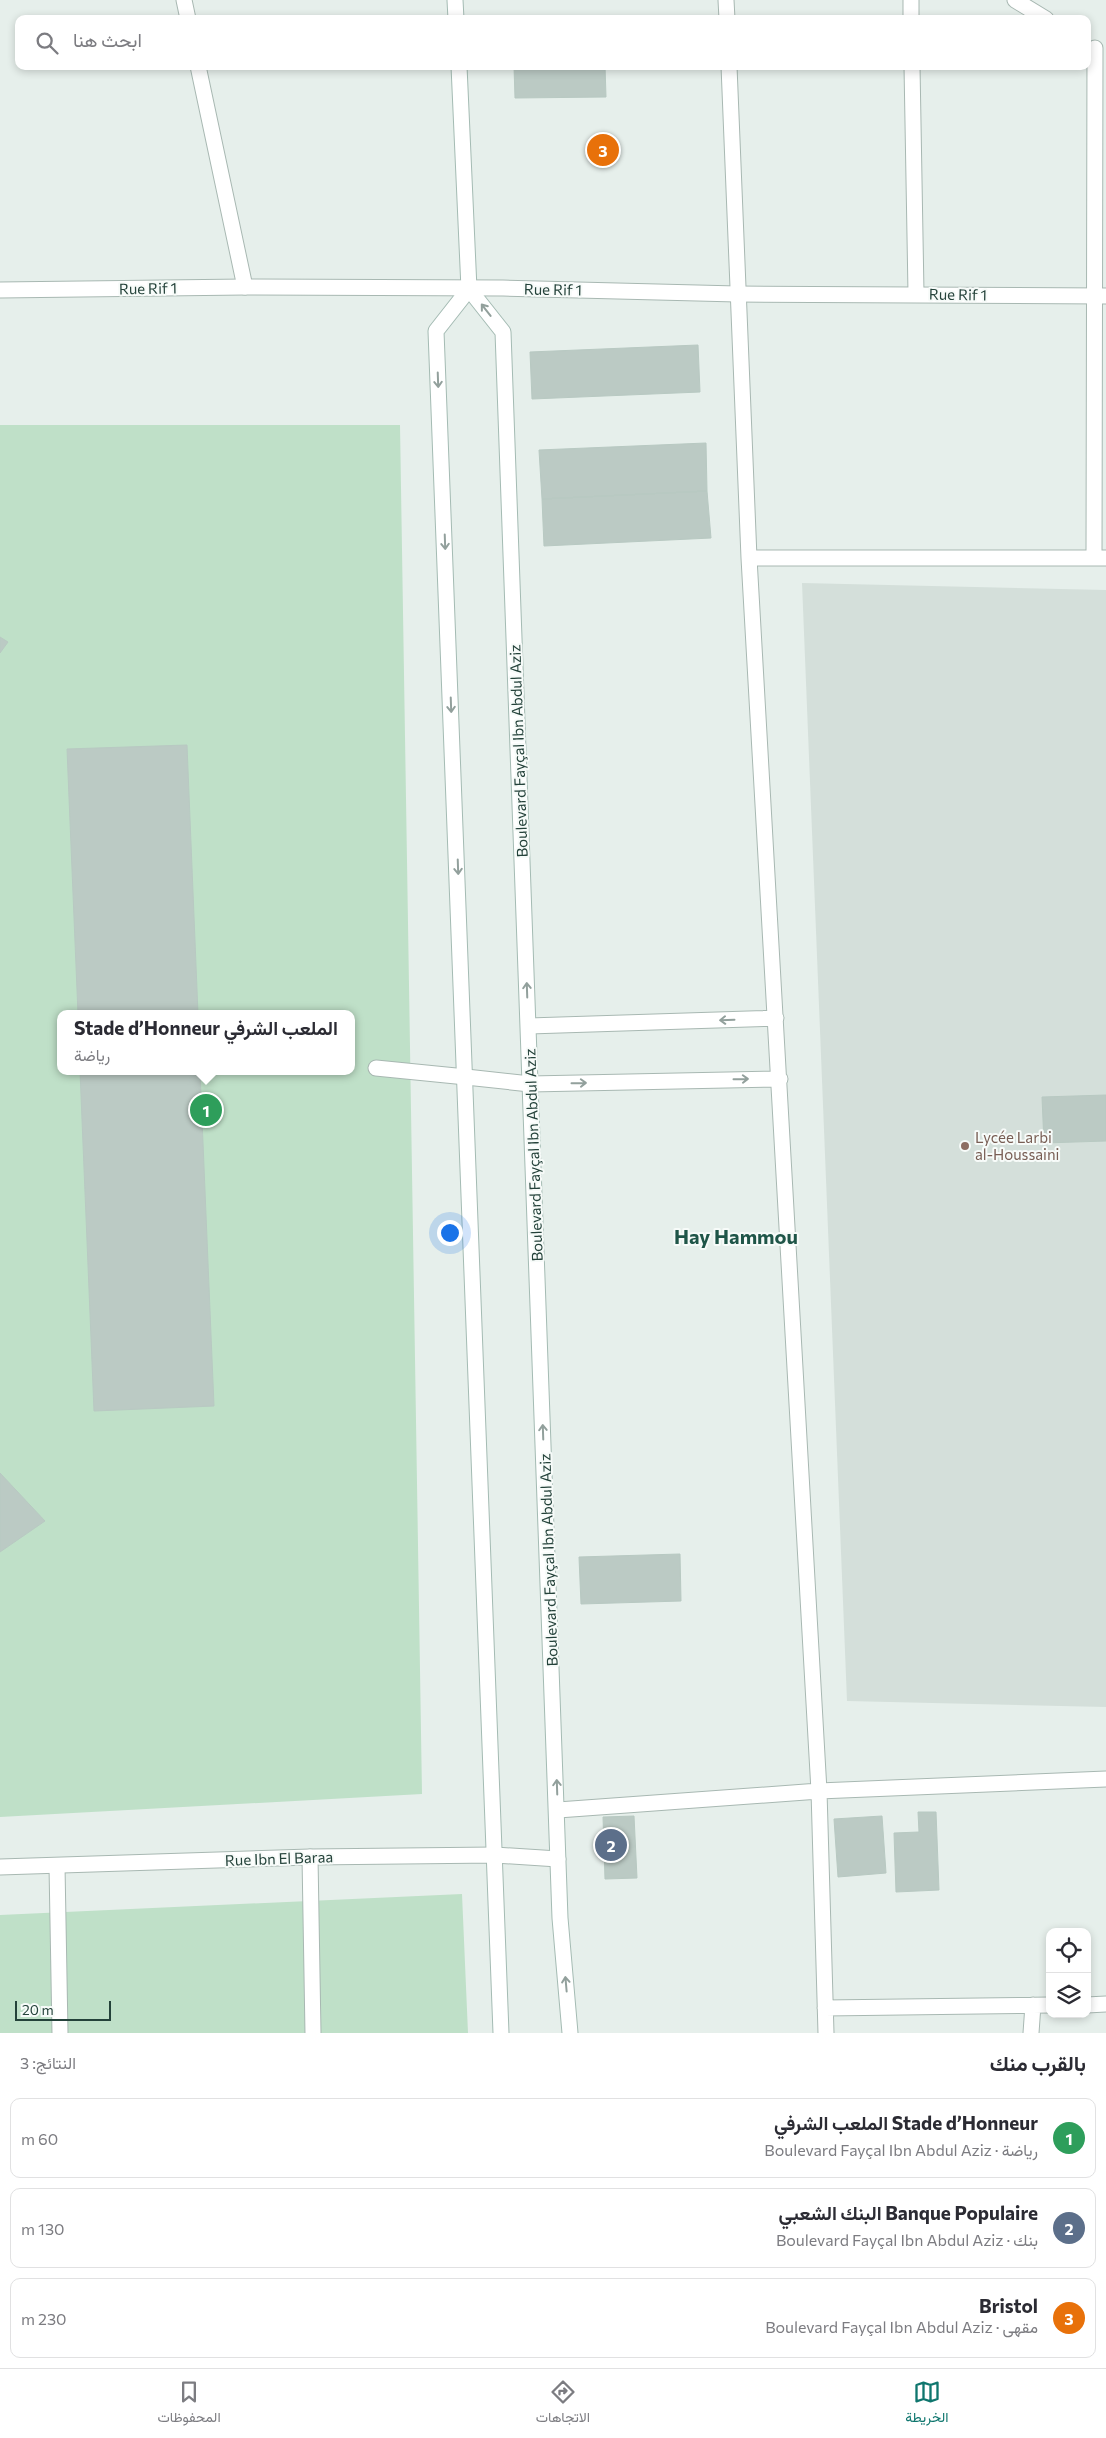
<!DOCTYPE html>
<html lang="ar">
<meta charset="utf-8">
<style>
body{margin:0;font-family:Commissioner,Vazirmatn,sans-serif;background:#f2f2f3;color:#2b2b33;direction:rtl}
.controls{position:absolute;right:15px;bottom:15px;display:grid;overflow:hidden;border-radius:10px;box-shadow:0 2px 8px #0003}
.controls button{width:45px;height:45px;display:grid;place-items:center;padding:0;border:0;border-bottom:1px solid #e1e1e2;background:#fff;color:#2b2b33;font:25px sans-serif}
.scale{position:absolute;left:15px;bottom:12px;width:96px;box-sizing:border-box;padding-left:5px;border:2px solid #24423a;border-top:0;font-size:14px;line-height:18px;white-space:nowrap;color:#24423a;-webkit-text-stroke:4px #f7fbf9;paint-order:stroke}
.you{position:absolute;left:449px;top:1232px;width:18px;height:18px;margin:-12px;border:4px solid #fff;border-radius:50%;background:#1a73e8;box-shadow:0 0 0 8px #1a73e833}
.badge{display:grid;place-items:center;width:32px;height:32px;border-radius:50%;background:#0f766e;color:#fff;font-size:16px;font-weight:700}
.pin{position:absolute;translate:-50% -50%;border:2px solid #fff;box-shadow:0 1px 5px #0006}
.popup{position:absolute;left:57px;top:1010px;width:298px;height:65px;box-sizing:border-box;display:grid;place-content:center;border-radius:10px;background:#fff;filter:drop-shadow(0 1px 4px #0005);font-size:16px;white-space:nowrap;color:#7c7c81}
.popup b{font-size:19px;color:#2b2b33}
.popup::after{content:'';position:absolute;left:50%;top:100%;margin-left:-10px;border:10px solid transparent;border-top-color:#fff}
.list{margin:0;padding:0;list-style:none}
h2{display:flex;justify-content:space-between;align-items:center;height:65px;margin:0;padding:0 20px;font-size:21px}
h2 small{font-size:16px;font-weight:400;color:#7c7c81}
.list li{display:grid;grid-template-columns:32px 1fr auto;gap:15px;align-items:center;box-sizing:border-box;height:80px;margin:0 10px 10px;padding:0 10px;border:1px solid #e1e1e2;border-radius:10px}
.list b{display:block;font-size:19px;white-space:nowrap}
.list p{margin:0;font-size:16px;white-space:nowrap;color:#7c7c81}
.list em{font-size:16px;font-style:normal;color:#7c7c81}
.icon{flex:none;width:28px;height:28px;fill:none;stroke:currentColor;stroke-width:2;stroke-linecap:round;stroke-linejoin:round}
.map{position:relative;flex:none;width:1106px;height:2033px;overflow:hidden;direction:ltr}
.search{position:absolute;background:#fff;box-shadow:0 2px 8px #0003;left:15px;right:15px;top:15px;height:55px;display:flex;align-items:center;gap:12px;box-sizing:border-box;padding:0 18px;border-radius:10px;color:#7c7c81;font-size:19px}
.sheet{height:335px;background:#fff}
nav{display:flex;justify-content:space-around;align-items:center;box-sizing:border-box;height:70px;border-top:1px solid #e1e1e2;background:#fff;font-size:14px;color:#7c7c81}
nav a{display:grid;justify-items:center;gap:2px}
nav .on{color:#0f766e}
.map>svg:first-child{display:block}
.built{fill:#d4dfda}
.pitch{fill:#bfe0c8;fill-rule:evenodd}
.building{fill:#bbcac4;stroke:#b8c9c2}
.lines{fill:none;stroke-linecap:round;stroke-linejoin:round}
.service-casing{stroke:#a8b8b2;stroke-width:17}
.minor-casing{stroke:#a8b8b2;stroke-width:17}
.tertiary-casing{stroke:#a8b8b2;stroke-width:17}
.secondary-casing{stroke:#a4bbb3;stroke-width:17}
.service{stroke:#fff;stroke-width:15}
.minor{stroke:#fff;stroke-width:15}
.tertiary{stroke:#fff;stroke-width:15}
.secondary{stroke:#fff;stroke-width:15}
.oneway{stroke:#92a09c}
.education-dot{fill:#8d6e63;stroke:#f7fbf9;stroke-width:2}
.labels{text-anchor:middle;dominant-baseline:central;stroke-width:4;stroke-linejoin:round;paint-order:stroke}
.street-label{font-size:15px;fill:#24423a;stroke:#f7fbf9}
.education-label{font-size:15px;fill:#785e54;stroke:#f7fbf9;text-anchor:start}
.district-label{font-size:20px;font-weight:bold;fill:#1f5548;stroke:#f7fbf9}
</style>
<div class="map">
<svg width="1106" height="2033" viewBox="0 0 1106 2033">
<rect width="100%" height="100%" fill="#e6efeb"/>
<path class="built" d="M802,583L1106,590V1707L847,1701Z"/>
<path class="pitch" d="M0,425H400L422,1794L0,1817ZM61,1014H351V1071H61Z
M462,1894L468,2033H0V1915Z"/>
<path class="building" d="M514,66H605L606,97L515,98Z
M698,345L700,392L532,399L530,352Z
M706,443L707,491L542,499L539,450Z
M707,491L711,538L544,546L542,499Z
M0,637L8,642L0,653Z
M187,745L198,1014H78L67,749Z
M80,1071H200L214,1406L94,1411Z
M1106,1095V1141L1044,1143L1042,1097Z
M0,1473L45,1521L0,1552Z
M680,1554L681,1601L581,1604L579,1557Z
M918,1812H936L939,1890L896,1892L894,1833L919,1832Z
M634,1816L637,1878L605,1879L603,1817Z
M882,1816L886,1873L838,1877L834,1819Z"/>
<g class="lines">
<defs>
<path id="service" d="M376,1068L466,1077
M310,1857L313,2033
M57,1866L60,2033"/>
<path id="minor" d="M184,0L188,19
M726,0L727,19
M911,0V19
M1015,0L1046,19
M198,66L245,287
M729,66L749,558L819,1791L826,2033
M912,66L916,293
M749,558H1106
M1094,558L1095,48
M529,1026L776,1018
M466,1077L530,1084L780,1079
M558,1810L819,1791L1106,1779
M1087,2005L1106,2004
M825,2008L1050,2005
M1031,2033L1033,2005"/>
<path id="tertiary" d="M0,290L245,287L503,288L737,294L1106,296
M0,1867L310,1857L495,1855L558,1859"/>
<path id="secondary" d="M455,0L456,19
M459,66L469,289L503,332L560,1918L570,2033
M469,289L436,331L501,2033"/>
</defs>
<use href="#service" class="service-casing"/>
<use href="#minor" class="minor-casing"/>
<use href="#tertiary" class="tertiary-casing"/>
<use href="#secondary" class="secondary-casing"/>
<use href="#service" class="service"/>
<use href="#minor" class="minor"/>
<use href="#tertiary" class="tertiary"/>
<use href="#secondary" class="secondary"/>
</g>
<defs><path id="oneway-shaft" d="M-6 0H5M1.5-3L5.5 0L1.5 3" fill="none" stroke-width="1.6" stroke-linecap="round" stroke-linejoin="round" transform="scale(1.25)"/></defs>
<g class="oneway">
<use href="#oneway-shaft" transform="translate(486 310) rotate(-128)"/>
<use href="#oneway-shaft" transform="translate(438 380) rotate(88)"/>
<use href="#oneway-shaft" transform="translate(445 542) rotate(88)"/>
<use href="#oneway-shaft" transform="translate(451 705) rotate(88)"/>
<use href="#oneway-shaft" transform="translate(458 867) rotate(88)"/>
<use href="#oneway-shaft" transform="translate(527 990) rotate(-92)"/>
<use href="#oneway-shaft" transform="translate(727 1020) rotate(178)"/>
<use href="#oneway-shaft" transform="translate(741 1079) rotate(-1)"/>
<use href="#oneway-shaft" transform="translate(579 1083) rotate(-1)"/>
<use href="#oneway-shaft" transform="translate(543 1432) rotate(-92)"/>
<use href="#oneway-shaft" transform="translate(557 1787) rotate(-92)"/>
<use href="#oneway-shaft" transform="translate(566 1984) rotate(-95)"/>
</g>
<circle class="education-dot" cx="965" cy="1146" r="5"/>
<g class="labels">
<g class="street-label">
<text transform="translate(148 288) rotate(-1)">Rue Rif 1</text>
<text transform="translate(553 289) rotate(1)">Rue Rif 1</text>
<text transform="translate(958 294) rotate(1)">Rue Rif 1</text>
<text transform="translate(518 751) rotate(-92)">Boulevard Fayçal Ibn Abdul Aziz</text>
<text transform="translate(533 1155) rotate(-92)">Boulevard Fayçal Ibn Abdul Aziz</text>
<text transform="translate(548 1560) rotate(-92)">Boulevard Fayçal Ibn Abdul Aziz</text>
<text transform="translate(279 1858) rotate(-2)">Rue Ibn El Baraa</text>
</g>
<g class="education-label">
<text x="975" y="1137">Lycée Larbi<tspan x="975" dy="17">al-Houssaini</tspan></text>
</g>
<g class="district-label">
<text x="736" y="1236">Hay Hammou</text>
</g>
</g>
</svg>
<div class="controls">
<button><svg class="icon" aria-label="locate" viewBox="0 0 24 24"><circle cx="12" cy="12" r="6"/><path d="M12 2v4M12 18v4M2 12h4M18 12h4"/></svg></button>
<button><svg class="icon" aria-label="layers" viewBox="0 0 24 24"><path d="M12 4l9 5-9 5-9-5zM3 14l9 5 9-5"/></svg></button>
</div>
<div class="scale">20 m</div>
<div class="you"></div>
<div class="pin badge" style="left:206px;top:1110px;background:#2e9e5b">1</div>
<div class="popup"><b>Stade d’Honneur الملعب الشرفي</b>رياضة</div>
<div class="pin badge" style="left:611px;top:1845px;background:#5c6f8a">2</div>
<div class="pin badge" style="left:603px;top:150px;background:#e8710a">3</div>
<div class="search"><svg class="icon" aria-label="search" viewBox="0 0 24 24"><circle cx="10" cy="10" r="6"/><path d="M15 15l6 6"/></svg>ابحث هنا</div>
</div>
<section class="sheet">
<h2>بالقرب منك<small>النتائج: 3</small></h2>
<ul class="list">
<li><span class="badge" style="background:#2e9e5b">1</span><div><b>Stade d’Honneur الملعب الشرفي</b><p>رياضة · Boulevard Fayçal Ibn Abdul Aziz</p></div><em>60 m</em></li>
<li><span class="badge" style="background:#5c6f8a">2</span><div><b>Banque Populaire البنك الشعبي</b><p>بنك · Boulevard Fayçal Ibn Abdul Aziz</p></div><em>130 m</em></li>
<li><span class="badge" style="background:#e8710a">3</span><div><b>Bristol</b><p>مقهى · Boulevard Fayçal Ibn Abdul Aziz</p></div><em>230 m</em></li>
</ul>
</section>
<nav>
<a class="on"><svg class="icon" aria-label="map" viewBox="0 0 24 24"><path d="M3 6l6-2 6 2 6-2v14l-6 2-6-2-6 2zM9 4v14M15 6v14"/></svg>الخريطة</a>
<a><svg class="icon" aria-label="directions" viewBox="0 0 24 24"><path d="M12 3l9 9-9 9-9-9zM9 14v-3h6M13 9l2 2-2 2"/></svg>الاتجاهات</a>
<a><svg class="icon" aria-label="saved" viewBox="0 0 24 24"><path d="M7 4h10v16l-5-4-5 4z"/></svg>المحفوظات</a>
</nav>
